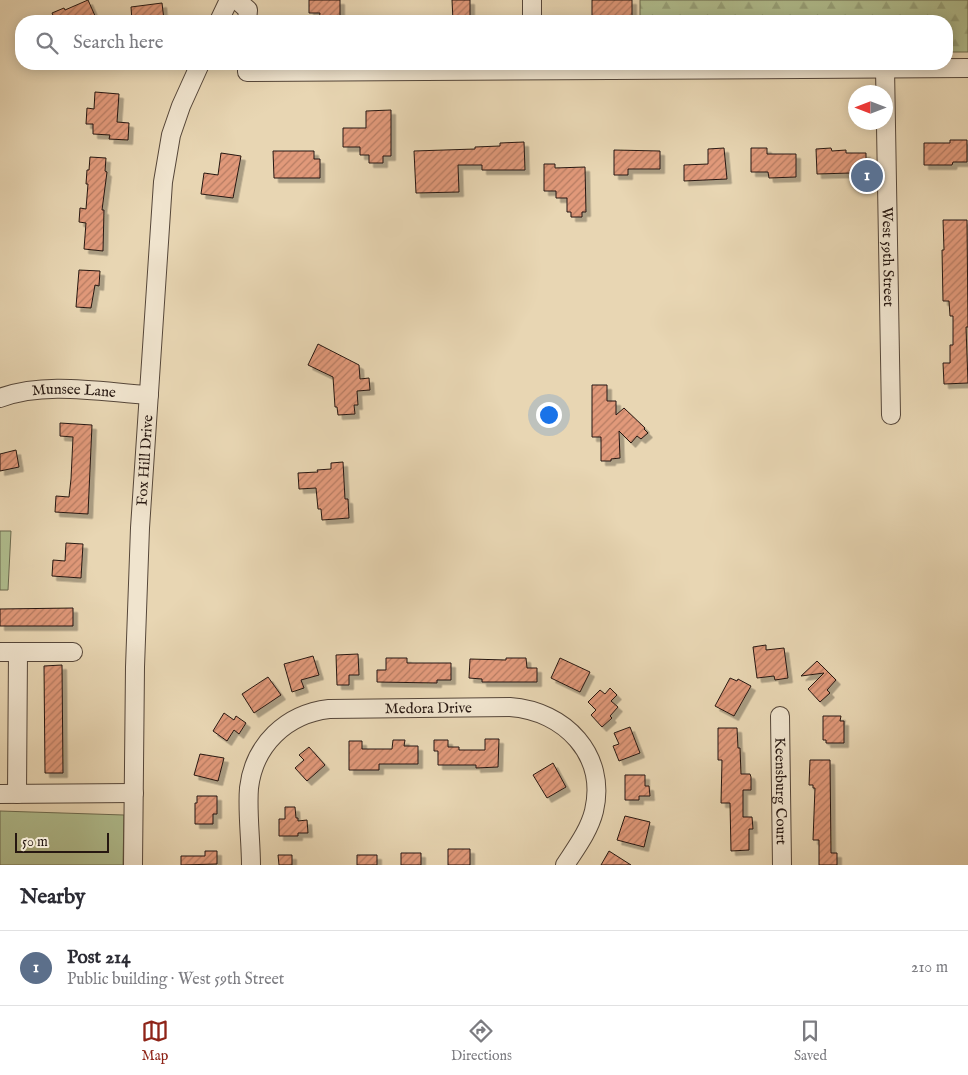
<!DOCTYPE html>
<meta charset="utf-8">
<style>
body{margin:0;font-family:"IM FELL English",serif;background:#f7f7f7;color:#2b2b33}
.compass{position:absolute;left:848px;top:85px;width:45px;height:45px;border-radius:50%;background:#fff;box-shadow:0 2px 12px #0003;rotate:270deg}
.scale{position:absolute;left:15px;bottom:12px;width:94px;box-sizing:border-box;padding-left:5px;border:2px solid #261711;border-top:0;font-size:14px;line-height:18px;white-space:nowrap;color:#261711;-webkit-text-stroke:4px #f0e4ce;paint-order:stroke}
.you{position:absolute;left:548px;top:414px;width:18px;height:18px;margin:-12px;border:4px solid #fff;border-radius:50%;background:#1a73e8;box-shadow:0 0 0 8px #1a73e833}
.badge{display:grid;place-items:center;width:32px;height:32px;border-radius:50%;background:#8f2418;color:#fff;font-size:16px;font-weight:700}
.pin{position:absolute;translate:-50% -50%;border:2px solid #fff;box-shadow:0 1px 5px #0006}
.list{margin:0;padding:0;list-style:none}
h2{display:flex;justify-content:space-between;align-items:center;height:65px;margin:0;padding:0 20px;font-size:21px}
h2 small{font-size:16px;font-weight:400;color:#7c7c81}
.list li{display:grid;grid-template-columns:32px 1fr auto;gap:15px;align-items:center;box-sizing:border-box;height:75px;padding:0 20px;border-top:1px solid #e1e1e2}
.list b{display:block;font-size:19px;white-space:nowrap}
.list p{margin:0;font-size:16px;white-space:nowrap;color:#7c7c81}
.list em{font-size:16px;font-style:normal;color:#7c7c81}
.icon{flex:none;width:28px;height:28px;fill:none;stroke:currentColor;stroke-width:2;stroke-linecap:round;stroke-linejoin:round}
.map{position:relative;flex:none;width:968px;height:865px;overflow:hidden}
.search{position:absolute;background:#fff;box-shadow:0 2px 12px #0003;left:15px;right:15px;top:15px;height:55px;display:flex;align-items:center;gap:12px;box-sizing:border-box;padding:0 18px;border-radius:20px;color:#7c7c81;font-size:19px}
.sheet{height:140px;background:#fff}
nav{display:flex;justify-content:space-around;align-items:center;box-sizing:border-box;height:70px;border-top:1px solid #e1e1e2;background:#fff;font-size:14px;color:#7c7c81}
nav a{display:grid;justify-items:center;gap:2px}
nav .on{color:#8f2418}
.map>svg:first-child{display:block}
.forest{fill:url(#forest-firs);stroke:#6c6b50}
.park{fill:#b1bf90;stroke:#6c6b50}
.building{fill:url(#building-hatch);stroke:#261711;filter:url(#shadow)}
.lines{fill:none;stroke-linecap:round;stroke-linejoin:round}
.minor-casing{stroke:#56473a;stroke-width:20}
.minor{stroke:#f0e4ce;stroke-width:18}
.labels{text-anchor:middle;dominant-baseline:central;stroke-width:4;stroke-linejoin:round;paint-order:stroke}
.street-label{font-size:15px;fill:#261711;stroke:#f0e4ce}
</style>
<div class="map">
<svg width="968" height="865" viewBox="0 0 968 865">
<defs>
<pattern id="forest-firs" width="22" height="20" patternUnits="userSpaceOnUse" patternTransform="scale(1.25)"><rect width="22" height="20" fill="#b1bf90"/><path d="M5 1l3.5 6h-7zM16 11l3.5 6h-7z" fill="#98a37b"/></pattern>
<pattern id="building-hatch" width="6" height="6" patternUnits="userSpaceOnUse" patternTransform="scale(1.25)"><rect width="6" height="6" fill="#e1997a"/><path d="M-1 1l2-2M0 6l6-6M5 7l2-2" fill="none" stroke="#b67c63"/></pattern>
<filter id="shadow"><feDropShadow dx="4.5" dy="4.5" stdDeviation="0" flood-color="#0004"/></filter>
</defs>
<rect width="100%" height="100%" fill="#e8d6b3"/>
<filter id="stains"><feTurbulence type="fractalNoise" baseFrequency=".004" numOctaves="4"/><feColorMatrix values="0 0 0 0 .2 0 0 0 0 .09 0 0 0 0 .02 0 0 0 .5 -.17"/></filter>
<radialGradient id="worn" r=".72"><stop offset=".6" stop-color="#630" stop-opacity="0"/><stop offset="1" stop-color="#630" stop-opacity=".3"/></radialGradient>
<path class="forest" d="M640,0H968V52H947V21H640Z"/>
<path class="park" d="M0,531H11L8,590H0Z
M0,811L124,815L123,865H0Z"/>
<path class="building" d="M88,0L96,18L88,21H55L52,13L64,8L65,10Z
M309,0H340V21H319L320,13H309Z
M452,0H470V21H453Z
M592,0H632V21H592Z
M162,3L164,20L132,21L131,7Z
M95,92L119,94L117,122L129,123L128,140L109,139L110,135L93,134V124H86L87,108L94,109Z
M391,110V156H383V163H369V155H360V147H343V128H366V111Z
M950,140H967V162H953L952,165H924V143H950Z
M524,142L525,170H482V165H458L459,192L416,193L414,151L475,149V147L500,146V143Z
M724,148L727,179L684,181V165L708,164V149Z
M751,148H767V154H796V177L769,178L768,172H751Z
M831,148L832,151L846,150V153H866V177H851V173L817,174L816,149Z
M614,150L660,151V169H628V175H614Z
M273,151H314V159H320V178H274Z
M221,153L241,156L233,198L201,194L204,173L218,175Z
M90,157L106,158L105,171L107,172L102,210H104L103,251L84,249L86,223L79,222L80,208L86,209L88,184H86L87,170H89Z
M544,164H555V168L585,167L586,212H582V217H571V212H567V198H556V191H544Z
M943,220H967L968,327H966L968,383L944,384L943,363H950V345H953V316H950L949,301H943L942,250H944Z
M79,270L100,271L99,286L95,285L91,308L76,307Z
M318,344L359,365L360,379L369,378L370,390L357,391L358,405H354L355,414L338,415L337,407H335L333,377L308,365Z
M592,385H607V401H616V415L624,408L645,428L644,429L648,433L641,439L637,436L631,443L619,431L620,458L611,459V461H601V437H592Z
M60,423L92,425L88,514L55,512L56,496L69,497L71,479L73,437L60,436Z
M16,450L19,467L0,471V454Z
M343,462L345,499H348L349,518L322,520L321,509H318L316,488L299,489L298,473L318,472L317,470L331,469V463Z
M66,543L83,544L81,578L52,576L53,560L65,561Z
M73,608V626H0V609Z
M766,645V650L784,648L788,678L775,680L774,676L757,678L753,647Z
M358,654L359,675H349V685H337L336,655Z
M313,656L319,675L301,680L304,688L292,692L284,664Z
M386,658H407V663H451V680H437V683L377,682V670H386Z
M506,658H526L527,668H537V682H482V679L469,678L470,659L506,660Z
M560,658L590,672L580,692L551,678Z
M817,661L836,680L827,690L830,693L820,702L808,689L824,673L801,676Z
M62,665L63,773H45L44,666Z
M268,677L281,695L254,713L242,694Z
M730,678L737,681L738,679L751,686L734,716L715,706Z
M610,688L617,695L611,701L618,707L610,716L612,718L602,727L591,715L596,710L588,702L600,690L605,694Z
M224,713L234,720L236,716L246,723L239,734L234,730L227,741L213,731Z
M823,716H841L840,721H844V743H826V740H823Z
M630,727L640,753L619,761L613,746L619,744L614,733Z
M718,728H737L738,748H740L741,774H750L751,777V790H743V817H752L753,829H749V850L731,851L730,803H721L722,760H718Z
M485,739H499L498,767L476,768V765H438V751H434V740H448V747H459V750H485Z
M393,740H405L404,746H418V764H379V770H349V741H362V749H392Z
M309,747L325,765L307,781L295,768L304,760L299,755Z
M200,754L224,758L218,781L194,775Z
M810,760H830L831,853H837V865H819V840H813L815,788H813V785H809Z
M553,763L566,787L547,798L533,775Z
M625,775H645V786H649L650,796H639V800H625Z
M197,796H217V814H213V824H195V803H197Z
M285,807H295L296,818H298V821L307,820L308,833H298V836H279V819H285Z
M625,816L650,822L644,847L617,840Z
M448,849H470V865H448Z
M205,851H217V864L181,865V856H205Z
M609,851L631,865H601Z
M401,853H421V865H401Z
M278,855H292V865H279Z
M357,855H377V865H357Z"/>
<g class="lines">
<defs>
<g id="minor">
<path d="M237,0L248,10L247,21"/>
<path d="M532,0V21"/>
<path d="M219,21L229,0"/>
<path d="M247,64V72L968,68"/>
<path id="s1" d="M885,68L891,415"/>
<path id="s2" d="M0,398C45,381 101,392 149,395"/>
<path d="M0,652H73"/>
<path id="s3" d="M780,716L782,865"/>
<path d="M0,794L134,793"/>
<path d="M17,794L18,652"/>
<path id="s4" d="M133,865L135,667L140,528L163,182L171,135L181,106L200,64"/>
<path id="s5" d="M251,865C251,842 247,811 249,788C254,745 286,714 329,709L510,707C565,711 607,755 594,811C589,831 576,848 565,865"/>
</g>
</defs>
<use href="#minor" class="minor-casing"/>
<use href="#minor" class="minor"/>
</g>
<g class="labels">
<g class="street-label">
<text stroke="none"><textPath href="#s1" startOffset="189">West 59th Street</textPath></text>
<text stroke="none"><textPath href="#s2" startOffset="75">Munsee Lane</textPath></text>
<text stroke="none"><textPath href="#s4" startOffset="405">Fox Hill Drive</textPath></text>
<text stroke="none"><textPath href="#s5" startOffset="298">Medora Drive</textPath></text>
<text stroke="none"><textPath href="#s3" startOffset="75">Keensburg Court</textPath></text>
</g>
</g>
<rect width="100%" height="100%" filter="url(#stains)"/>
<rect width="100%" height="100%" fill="url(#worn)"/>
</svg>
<svg class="compass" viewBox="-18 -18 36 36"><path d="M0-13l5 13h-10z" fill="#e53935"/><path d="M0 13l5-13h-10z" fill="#7c7c81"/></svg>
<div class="scale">50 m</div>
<div class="you"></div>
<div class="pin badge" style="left:867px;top:176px;background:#5c6f8a">1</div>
<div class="search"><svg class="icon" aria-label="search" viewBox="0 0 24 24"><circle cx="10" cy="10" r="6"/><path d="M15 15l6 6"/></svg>Search here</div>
</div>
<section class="sheet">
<h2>Nearby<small></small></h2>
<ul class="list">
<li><span class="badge" style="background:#5c6f8a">1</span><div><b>Post 214</b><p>Public building · West 59th Street</p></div><em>210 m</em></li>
</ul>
</section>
<nav>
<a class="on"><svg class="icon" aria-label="map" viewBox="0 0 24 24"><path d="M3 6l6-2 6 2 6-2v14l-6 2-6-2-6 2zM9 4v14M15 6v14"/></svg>Map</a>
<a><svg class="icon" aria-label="directions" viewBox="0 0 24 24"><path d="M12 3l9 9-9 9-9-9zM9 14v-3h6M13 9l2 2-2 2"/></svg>Directions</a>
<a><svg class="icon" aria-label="saved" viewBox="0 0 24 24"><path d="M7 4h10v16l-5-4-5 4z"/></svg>Saved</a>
</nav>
